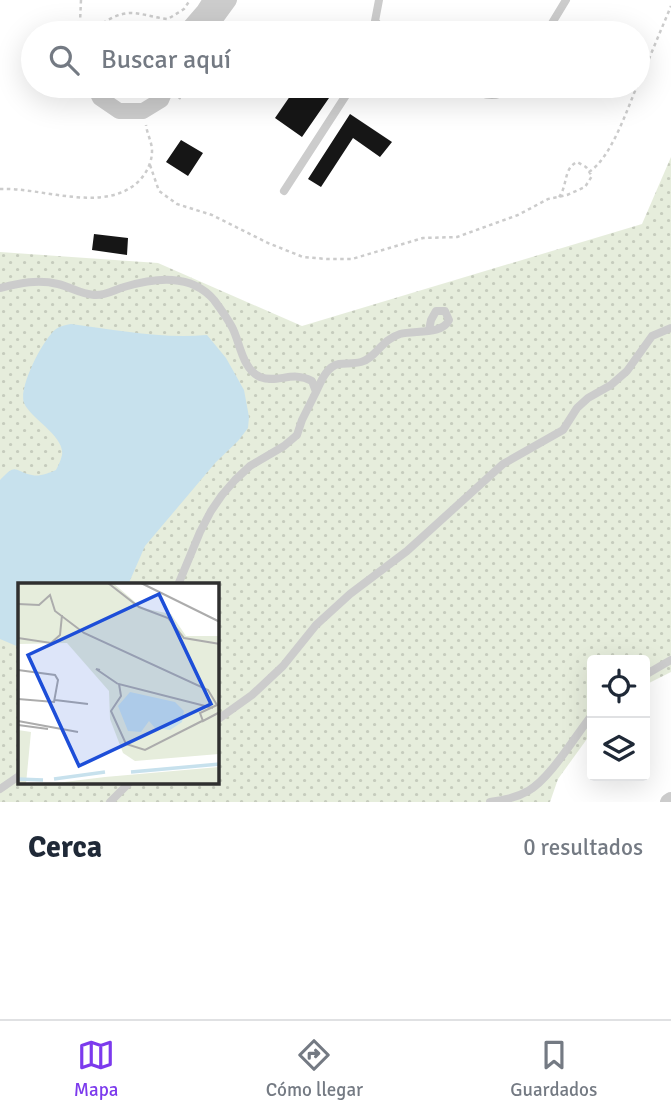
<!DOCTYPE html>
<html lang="es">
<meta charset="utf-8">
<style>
body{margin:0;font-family:Signika,sans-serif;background:#f6f6f7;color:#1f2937}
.controls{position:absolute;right:21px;bottom:21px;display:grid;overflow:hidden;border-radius:7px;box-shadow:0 7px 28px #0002}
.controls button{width:63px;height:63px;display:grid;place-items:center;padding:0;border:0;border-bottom:2px solid #e0e1e3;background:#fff;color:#1f2937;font:35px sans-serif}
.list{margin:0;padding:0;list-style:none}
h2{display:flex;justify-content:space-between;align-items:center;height:91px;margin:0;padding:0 28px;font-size:30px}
h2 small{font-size:23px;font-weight:400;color:#747a83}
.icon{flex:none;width:38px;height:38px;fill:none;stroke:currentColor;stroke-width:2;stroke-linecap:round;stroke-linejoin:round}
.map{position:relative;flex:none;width:671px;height:802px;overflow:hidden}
.search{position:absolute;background:#fff;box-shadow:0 7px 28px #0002;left:21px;right:21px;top:21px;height:77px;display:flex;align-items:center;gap:18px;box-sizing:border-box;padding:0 24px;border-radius:38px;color:#747a83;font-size:26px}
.sheet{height:217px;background:#fff}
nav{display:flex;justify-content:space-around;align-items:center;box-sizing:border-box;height:98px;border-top:2px solid #e0e1e3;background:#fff;font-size:19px;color:#747a83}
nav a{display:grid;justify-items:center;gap:4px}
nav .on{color:#7c3aed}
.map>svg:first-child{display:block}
.grass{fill:url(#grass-dots);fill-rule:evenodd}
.water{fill:#c7e1ed}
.building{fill:#161616}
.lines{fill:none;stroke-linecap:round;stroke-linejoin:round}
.path{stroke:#ccc;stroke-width:2.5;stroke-dasharray:3.5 3.5;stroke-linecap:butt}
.lane{stroke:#ccc;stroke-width:8}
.street{stroke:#ccc;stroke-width:16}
.inset-river{fill:none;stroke:#c7e1ed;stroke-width:3.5}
.inset-road{fill:none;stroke:#acacac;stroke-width:2}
.view{fill:#1d4ed8;fill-opacity:0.15;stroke:#1d4ed8;stroke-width:3.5}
.inset-edge{fill:none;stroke:#2f2f2f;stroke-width:3.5}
</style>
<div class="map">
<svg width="671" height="802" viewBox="0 0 671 802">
<defs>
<pattern id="grass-dots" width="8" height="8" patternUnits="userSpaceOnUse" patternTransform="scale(1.75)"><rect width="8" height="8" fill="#e6eddc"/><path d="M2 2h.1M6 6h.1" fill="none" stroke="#c6ccbd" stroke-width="1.8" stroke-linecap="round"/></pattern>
</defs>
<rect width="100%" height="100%" fill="#fff"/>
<path class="grass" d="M671,157V672L645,685V660H592V732L558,779L550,802H0V252L158,263L302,326L642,224ZM19,585H217V783H19Z"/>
<path class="water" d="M71,324C117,330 161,339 207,335L226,358L244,390L249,417L248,428L238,441L216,462L145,546L128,585H19V647L0,639V480C17,462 13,471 32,475C39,477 49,473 56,470C58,466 61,460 62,455C65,436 31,419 24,403C18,388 43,339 56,329C60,326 66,325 71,324Z"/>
<path class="building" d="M297,86H309L329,98L302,137L275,118Z
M350,114L392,142L380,157L353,138L321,187L308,179Z
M181,140L203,153L188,176L166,162Z
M94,234L128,238L127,255L92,250Z"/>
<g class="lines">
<path class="path" d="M81,0L80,22L84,33
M93,33C101,22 119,12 133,13C145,14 156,18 168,19L184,9L190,0
M638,85L671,6
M179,99L188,86
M150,165L159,191L177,204L212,215L268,243L303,257L327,259H352L423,238L457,237L518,215L548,199L567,195L585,187L592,176L586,167L577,162C563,169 568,185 559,197
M589,172C611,158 627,110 637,86
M0,189C43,187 106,215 140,180C147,172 152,162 152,151C152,142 147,134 146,125"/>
<path class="lane" d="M379,0L375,21L386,33
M546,33L566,0
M467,86C482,96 498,100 512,86
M284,191L352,86
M0,288C20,283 38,279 58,284C71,287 80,294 94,295C105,296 114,290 124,287C155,278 191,273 214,300C220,308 227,318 232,327C240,342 242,369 260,377C278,384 292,370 312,381L316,392L302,420L297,435L284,446L250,466L235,480L222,495L211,511L200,532L178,585
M316,392C321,381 327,366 339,364C346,363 354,364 361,362C376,358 381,340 400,334C415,330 442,335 449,320L445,311H436L431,320L429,330
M645,675L671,660
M217,720L252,695L283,666L316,625L350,594L407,551L503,464L563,430L577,408L588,398L611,385L627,371L652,336L671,328
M0,789L19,776
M110,802L129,783
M490,802C503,800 516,798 528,791C550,779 575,736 592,715"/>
<path class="street" d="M131,33H136
M185,33L204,11L211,0
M205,33L229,0
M94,86L100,98L119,111H143L161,100L167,86
M668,802L671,800"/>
</g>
<g transform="translate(18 583)">
<rect width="201" height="201" fill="#fff"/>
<path d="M0,0H95L124,25L153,31L168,53H201V171L117,178L105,170L92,136L91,108L49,60L0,61ZM0,147L13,149L8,201H0Z" fill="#e6eddc"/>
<path d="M201,184V201H30L87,194Z" fill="#e6eddc"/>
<path d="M112,109L157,119L166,128L164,139L152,147L137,145L131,138L123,149L110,148L100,123Z" fill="#c7e1ed"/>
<path class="inset-river" d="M113,189L202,181M0,196L25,197M36,196L87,189"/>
<path class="inset-road" d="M90,0L121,24L150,35L166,55L202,61M123,0L202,39M0,21L21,22L32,12L37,28L66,50L190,107L199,122L182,130L185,138L202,129M0,55L33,60L42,52L44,32M0,87L37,92L40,97L36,119L0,116M82,87L78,86L100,101M37,117L70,121M0,138L60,149M184,138L127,167L108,161L93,128L103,113L101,101L195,125M0,142L30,146"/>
<path class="view" d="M141,11L193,121L61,183L10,72Z"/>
<rect width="201" height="201" class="inset-edge"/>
</g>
</svg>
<div class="controls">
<button><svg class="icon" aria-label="locate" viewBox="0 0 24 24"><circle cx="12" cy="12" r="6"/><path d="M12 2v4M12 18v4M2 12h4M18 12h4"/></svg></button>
<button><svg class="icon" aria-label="layers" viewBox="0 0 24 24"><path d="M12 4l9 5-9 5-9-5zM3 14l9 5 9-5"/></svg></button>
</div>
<div class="search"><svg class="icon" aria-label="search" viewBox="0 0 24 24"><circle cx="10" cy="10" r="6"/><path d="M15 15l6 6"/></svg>Buscar aquí</div>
</div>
<section class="sheet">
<h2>Cerca<small>0 resultados</small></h2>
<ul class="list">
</ul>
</section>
<nav>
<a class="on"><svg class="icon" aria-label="map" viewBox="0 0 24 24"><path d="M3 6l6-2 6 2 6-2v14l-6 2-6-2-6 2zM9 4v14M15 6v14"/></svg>Mapa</a>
<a><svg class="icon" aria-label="directions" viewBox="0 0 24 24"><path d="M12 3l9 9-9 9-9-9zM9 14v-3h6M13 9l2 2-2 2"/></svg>Cómo llegar</a>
<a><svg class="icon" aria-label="saved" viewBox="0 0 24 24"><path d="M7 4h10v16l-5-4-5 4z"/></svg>Guardados</a>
</nav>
